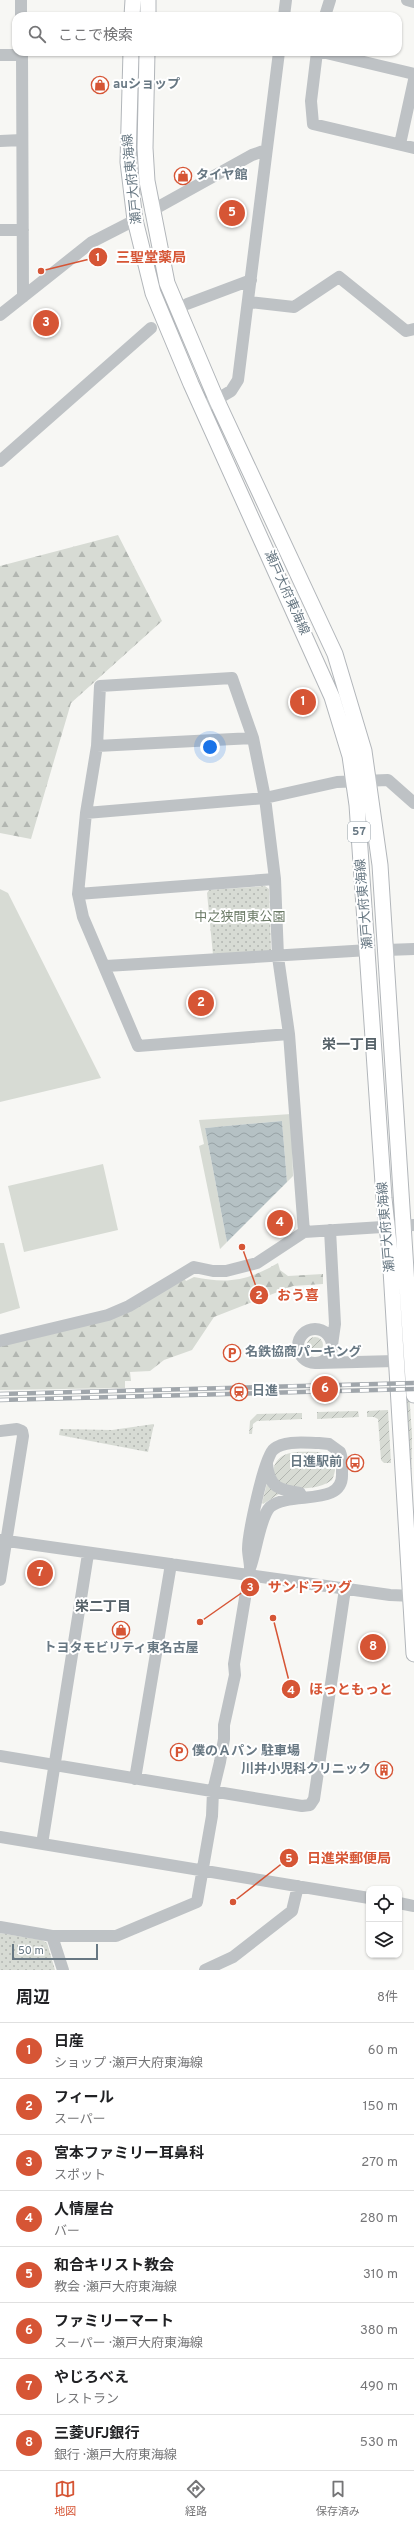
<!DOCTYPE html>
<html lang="ja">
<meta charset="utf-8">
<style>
body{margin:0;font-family:Overpass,"Noto Sans JP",sans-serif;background:#f2f2f2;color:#202124}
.controls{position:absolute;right:12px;bottom:12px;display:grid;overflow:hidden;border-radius:8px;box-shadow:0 1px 3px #0004}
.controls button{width:36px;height:36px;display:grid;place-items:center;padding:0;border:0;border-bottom:1px solid #e0e0e0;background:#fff;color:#202124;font:20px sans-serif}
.scale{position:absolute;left:12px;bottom:10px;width:86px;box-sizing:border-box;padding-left:4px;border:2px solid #687883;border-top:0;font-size:11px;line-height:14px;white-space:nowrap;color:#687883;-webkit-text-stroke:3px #fff;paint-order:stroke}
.you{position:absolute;left:210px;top:747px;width:14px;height:14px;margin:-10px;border:3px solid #fff;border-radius:50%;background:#1a73e8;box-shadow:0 0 0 6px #1a73e833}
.badge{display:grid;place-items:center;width:26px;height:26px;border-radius:50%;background:#d65535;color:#fff;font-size:13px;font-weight:700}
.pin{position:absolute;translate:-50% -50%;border:2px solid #fff;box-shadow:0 1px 4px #0006}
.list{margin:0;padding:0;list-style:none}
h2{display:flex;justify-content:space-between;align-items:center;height:52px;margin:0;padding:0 16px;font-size:17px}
h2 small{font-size:13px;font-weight:400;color:#757577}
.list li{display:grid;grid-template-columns:26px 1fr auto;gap:12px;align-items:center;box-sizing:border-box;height:56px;padding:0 16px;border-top:1px solid #e0e0e0}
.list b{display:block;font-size:15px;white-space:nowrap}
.list p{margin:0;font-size:13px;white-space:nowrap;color:#757577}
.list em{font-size:13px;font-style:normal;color:#757577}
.icon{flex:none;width:22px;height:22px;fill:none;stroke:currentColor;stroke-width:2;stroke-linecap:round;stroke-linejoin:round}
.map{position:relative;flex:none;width:414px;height:1970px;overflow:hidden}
.search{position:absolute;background:#fff;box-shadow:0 1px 3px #0004;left:12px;right:12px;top:12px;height:44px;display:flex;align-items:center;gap:10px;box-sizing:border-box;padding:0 14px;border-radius:12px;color:#757577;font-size:15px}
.sheet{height:500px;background:#fff}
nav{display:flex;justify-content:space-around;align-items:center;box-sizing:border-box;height:56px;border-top:1px solid #e0e0e0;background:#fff;font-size:11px;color:#757577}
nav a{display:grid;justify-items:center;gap:2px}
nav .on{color:#d65535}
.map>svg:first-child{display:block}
.grass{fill:#d7dbd4}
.forest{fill:url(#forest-firs)}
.park{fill:url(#park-dots)}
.garden{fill:url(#garden-furrows)}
.water{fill:url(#water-waves)}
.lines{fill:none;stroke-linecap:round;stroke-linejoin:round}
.major-casing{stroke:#b2b6ba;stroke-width:17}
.minor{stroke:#bec2c5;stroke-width:12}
.major{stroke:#fff;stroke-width:15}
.rail-casing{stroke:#a0a6ab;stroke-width:4.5}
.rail{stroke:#fff;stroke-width:3;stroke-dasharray:9;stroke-linecap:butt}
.labels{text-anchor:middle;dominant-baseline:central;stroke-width:4;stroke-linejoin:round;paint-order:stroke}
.shield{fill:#fff;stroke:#95a0a8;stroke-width:1}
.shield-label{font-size:12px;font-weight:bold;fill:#687883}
.poi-label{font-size:13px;font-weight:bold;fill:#687883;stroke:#fff;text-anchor:start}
.street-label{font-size:13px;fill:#687883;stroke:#fff}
.park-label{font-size:13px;fill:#6b7a66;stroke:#fff}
.neighbourhood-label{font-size:14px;font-weight:bold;fill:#556168;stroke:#fff}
.leader{fill:none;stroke:#d65535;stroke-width:1.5}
.callout-dot{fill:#d65535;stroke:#fff;stroke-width:1.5}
.mark-label{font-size:12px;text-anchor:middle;font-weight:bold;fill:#fff}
.callout-label{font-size:14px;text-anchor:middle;font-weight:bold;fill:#d65535;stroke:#fff;stroke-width:4;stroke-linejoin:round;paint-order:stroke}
</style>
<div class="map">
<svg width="414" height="1970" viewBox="0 0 414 1970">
<defs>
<pattern id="forest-firs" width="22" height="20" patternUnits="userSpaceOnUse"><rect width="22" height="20" fill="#d7dbd4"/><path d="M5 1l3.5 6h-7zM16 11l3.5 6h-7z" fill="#b2b6b1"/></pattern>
<pattern id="park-dots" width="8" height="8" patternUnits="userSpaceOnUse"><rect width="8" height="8" fill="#d7dbd4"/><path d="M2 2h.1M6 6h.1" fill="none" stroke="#b2b6b1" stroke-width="1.8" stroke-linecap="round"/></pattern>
<pattern id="garden-furrows" width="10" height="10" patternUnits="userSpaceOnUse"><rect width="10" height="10" fill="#d7dbd4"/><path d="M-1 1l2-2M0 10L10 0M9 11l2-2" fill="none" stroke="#b2b6b1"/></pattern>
<pattern id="water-waves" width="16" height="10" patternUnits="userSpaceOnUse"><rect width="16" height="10" fill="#b5c1c4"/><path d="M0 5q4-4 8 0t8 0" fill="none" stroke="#97a2a5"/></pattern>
</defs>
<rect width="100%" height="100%" fill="#f7f7f4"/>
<path class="grass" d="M0,889L8,893L101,1078L0,1102Z
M291,1114L293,1176L287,1182L282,1121L205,1128L227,1242L220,1249L199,1146L204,1144L199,1120Z
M103,1164L118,1230L24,1252L8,1186Z
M0,1243H4L20,1308L0,1314Z"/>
<path class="forest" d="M118,535L162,621L71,703L31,839L0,833V566Z
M278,1263L280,1270L288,1276L323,1274V1284L293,1286L214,1317L192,1350L164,1360L150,1371L130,1372L131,1381H125V1388L0,1390V1345L104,1320L184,1278L186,1281L194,1277C228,1284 247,1281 278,1263Z"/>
<path class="park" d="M265,886L269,889L271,950L267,953L213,955L207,893L209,890Z
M154,1424L148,1452L59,1435L60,1429L112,1430Z
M0,1933L42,1940L47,1943L55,1970H0Z"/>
<path class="garden" d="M397,1257H400L412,1435L411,1507L401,1370V1314Z
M307 1345a8 8 0 1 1 16 0a8 8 0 1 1-16 0Z
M388,1410L391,1463H384L381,1460L378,1419L374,1417H367V1411Z
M358,1411L359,1417L317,1419V1412Z
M302,1413V1419L257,1421L253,1424L252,1434H249L250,1421L257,1414Z
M318,1452C334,1455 339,1465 332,1480C321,1489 292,1492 280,1483C277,1481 275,1476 273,1472C276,1449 299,1452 318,1452Z
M267,1483L279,1494L263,1504L262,1503Z"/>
<path class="water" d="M282,1121L287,1182L227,1242L205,1128Z"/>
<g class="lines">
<defs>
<path id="major" d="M132,16L133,0
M148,16V0
M131,52L128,162L135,220L153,293L191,384L332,697L350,756L357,805L384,1198L390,1253L414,1654
M147,52L145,148L147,181L167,283L217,401L335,654L364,751L380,865L414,1395"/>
</defs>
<use href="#major" class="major-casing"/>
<path class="minor" d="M21,0V16
M407,0L414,2
M284,16L286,0
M325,16L330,0
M22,52L23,297
M317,52L311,101L313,124L414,148
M322,52L414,74
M0,55H22
M0,141L22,140
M400,144L414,80
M151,211L252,155L266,150
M0,230H23
M249,302L294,307L339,277L406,331L414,329
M187,304L251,280
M0,315L92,242L135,220
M202,408L231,391L238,380L279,52
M0,461L151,328
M97,746L253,738
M86,813L265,798L337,782L388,780L414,803
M78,894L275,879
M386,950L414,949
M106,966L369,950
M289,1034L138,1046L83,917L78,894L86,813L97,746L100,686L232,678L253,738L265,798L275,879L278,957L289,1034L304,1232
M330,1230L335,1324L332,1345
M298 1346a17 17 0 1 1 34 0a17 17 0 1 1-34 0Z
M0,1341L108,1315L129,1306L194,1267L213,1271H226L257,1263L304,1232L414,1225
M318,1363L395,1361
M0,1431L17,1429L22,1431L23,1436L0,1580
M319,1443L329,1444L340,1452C343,1459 342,1466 342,1473C344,1508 290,1490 270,1507C260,1517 256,1553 250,1568C250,1562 248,1555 248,1549C248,1535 264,1456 274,1449C285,1440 306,1443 319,1443Z
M267,1464C269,1488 280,1490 300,1493
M0,1540L390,1595L414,1596
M0,1756L302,1806L310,1805L314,1799L345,1589
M135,1779L171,1564
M0,1837L369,1898
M42,1844L88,1554
M399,1903L414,1906
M0,1927L52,1936H116L197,1902L212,1816L213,1791L220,1762L224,1739V1725L235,1675L234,1664L250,1568
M52,1936L63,1970
M205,1970L233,1957L292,1911L298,1886"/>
<use href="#major" class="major"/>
<defs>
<path id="rail" d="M0,1394L414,1383
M0,1400L414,1389"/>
</defs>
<use href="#rail" class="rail-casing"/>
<use href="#rail" class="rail"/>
</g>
<defs>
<symbol id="shop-ring" viewBox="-11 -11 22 22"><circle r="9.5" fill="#fff" stroke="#d65535" stroke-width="1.5"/><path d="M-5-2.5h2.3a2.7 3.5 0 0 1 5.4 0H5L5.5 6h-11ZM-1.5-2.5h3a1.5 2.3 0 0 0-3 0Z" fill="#d65535"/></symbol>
<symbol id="parking-ring" viewBox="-11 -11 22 22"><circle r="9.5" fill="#fff" stroke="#d65535" stroke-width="1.5"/><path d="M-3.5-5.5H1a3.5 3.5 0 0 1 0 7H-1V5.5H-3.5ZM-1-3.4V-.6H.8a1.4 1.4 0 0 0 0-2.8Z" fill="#d65535"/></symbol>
<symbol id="station-ring" viewBox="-11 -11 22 22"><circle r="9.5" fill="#fff" stroke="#d65535" stroke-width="1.5"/><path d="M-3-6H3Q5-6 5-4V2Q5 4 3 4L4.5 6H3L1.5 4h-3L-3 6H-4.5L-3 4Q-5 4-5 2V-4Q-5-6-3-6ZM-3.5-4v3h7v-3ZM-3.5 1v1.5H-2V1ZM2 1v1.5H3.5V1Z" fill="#d65535"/></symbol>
<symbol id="bus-ring" viewBox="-11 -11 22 22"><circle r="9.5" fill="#fff" stroke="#d65535" stroke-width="1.5"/><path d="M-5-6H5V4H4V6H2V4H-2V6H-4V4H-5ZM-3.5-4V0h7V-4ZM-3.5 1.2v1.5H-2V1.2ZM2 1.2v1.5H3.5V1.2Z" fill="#d65535"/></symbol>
<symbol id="building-ring" viewBox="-11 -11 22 22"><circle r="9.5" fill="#fff" stroke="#d65535" stroke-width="1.5"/><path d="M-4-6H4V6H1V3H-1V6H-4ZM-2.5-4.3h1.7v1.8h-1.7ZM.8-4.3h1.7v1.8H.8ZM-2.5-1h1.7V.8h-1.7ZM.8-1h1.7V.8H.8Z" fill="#d65535"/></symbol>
</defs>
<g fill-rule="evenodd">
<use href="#shop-ring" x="90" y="75" width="20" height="20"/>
<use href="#shop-ring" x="173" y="166" width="20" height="20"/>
<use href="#parking-ring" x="222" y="1343" width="20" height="20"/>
<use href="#station-ring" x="229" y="1382" width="20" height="20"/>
<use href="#bus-ring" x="345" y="1453" width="20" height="20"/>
<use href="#shop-ring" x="111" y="1620" width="20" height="20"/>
<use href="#parking-ring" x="169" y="1742" width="20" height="20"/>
<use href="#building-ring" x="374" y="1760" width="20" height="20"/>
</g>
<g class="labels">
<rect class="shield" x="348" y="822" width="22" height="20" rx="3"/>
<g class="shield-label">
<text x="359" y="832">57</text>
</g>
<g class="poi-label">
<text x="113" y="85">auショップ</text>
<text x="196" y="176">タイヤ館</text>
<text x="245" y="1353">名鉄協商パーキング</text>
<text x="252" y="1392">日進</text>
<text x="342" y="1463" text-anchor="end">日進駅前</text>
<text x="121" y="1649" text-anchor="middle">トヨタモビリティ東名古屋</text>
<text x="192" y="1752">僕のＡパン 駐車場</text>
<text x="371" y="1770" text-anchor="end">川井小児科クリニック</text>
</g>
<g class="street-label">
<text transform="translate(133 179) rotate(-96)">瀬戸大府東海線</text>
<text transform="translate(286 593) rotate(66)">瀬戸大府東海線</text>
<text transform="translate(365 904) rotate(-95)">瀬戸大府東海線</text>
<text transform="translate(387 1227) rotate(-95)">瀬戸大府東海線</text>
</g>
<g class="park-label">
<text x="240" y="918">中之狭間東公園</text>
</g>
<g class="neighbourhood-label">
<text x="350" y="1045">栄一丁目</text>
<text x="103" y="1607">栄二丁目</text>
</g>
</g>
<path class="leader" d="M41 271L98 257M242 1247L259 1295M200 1622L250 1587M273 1618L291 1689M233 1902L289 1858"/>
<g class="callout-dot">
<circle cx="41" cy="271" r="4"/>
<circle cx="242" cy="1247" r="4"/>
<circle cx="200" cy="1622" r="4"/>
<circle cx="273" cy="1618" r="4"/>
<circle cx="233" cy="1902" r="4"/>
<circle cx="98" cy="257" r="10"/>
<circle cx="259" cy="1295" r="10"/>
<circle cx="250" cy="1587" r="10"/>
<circle cx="291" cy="1689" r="10"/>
<circle cx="289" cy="1858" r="10"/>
</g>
<g class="mark-label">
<text x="98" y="261">1</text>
<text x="259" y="1299">2</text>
<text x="250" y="1591">3</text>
<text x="291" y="1694">4</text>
<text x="289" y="1862">5</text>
</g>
<g class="callout-label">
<text x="151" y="262">三聖堂薬局</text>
<text x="298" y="1300">おう喜</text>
<text x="310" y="1592">サンドラッグ</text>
<text x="351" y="1694">ほっともっと</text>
<text x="349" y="1863">日進栄郵便局</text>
</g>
</svg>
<div class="controls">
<button><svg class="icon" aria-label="locate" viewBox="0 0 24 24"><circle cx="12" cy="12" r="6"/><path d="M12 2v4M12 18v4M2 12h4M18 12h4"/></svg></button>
<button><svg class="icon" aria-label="layers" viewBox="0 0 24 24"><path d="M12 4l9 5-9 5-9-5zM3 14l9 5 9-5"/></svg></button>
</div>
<div class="scale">50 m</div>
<div class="you"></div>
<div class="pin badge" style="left:303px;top:702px">1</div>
<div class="pin badge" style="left:201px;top:1003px">2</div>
<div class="pin badge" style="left:46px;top:323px">3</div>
<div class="pin badge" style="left:280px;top:1223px">4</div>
<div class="pin badge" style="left:232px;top:213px">5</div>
<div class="pin badge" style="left:325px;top:1389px">6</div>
<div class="pin badge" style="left:40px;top:1573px">7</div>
<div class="pin badge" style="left:373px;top:1647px">8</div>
<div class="search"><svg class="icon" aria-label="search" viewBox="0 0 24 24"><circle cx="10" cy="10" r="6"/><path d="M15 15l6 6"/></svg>ここで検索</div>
</div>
<section class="sheet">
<h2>周辺<small>8件</small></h2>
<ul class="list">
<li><span class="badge">1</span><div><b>日産</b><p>ショップ · 瀬戸大府東海線</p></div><em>60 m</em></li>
<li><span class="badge">2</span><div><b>フィール</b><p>スーパー</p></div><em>150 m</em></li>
<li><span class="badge">3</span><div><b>宮本ファミリー耳鼻科</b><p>スポット</p></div><em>270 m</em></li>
<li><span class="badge">4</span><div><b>人情屋台</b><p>バー</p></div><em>280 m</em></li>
<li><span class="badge">5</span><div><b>和合キリスト教会</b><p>教会 · 瀬戸大府東海線</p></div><em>310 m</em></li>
<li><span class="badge">6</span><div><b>ファミリーマート</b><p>スーパー · 瀬戸大府東海線</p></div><em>380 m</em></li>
<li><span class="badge">7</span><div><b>やじろべえ</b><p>レストラン</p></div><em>490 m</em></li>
<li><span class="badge">8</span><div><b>三菱UFJ銀行</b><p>銀行 · 瀬戸大府東海線</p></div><em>530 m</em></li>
</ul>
</section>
<nav>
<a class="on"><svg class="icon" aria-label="map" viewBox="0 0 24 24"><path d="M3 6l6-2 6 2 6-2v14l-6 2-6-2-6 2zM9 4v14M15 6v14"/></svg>地図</a>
<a><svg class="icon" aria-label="directions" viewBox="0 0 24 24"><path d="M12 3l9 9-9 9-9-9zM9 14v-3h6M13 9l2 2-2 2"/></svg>経路</a>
<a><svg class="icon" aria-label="saved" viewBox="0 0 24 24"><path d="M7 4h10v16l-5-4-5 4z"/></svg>保存済み</a>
</nav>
